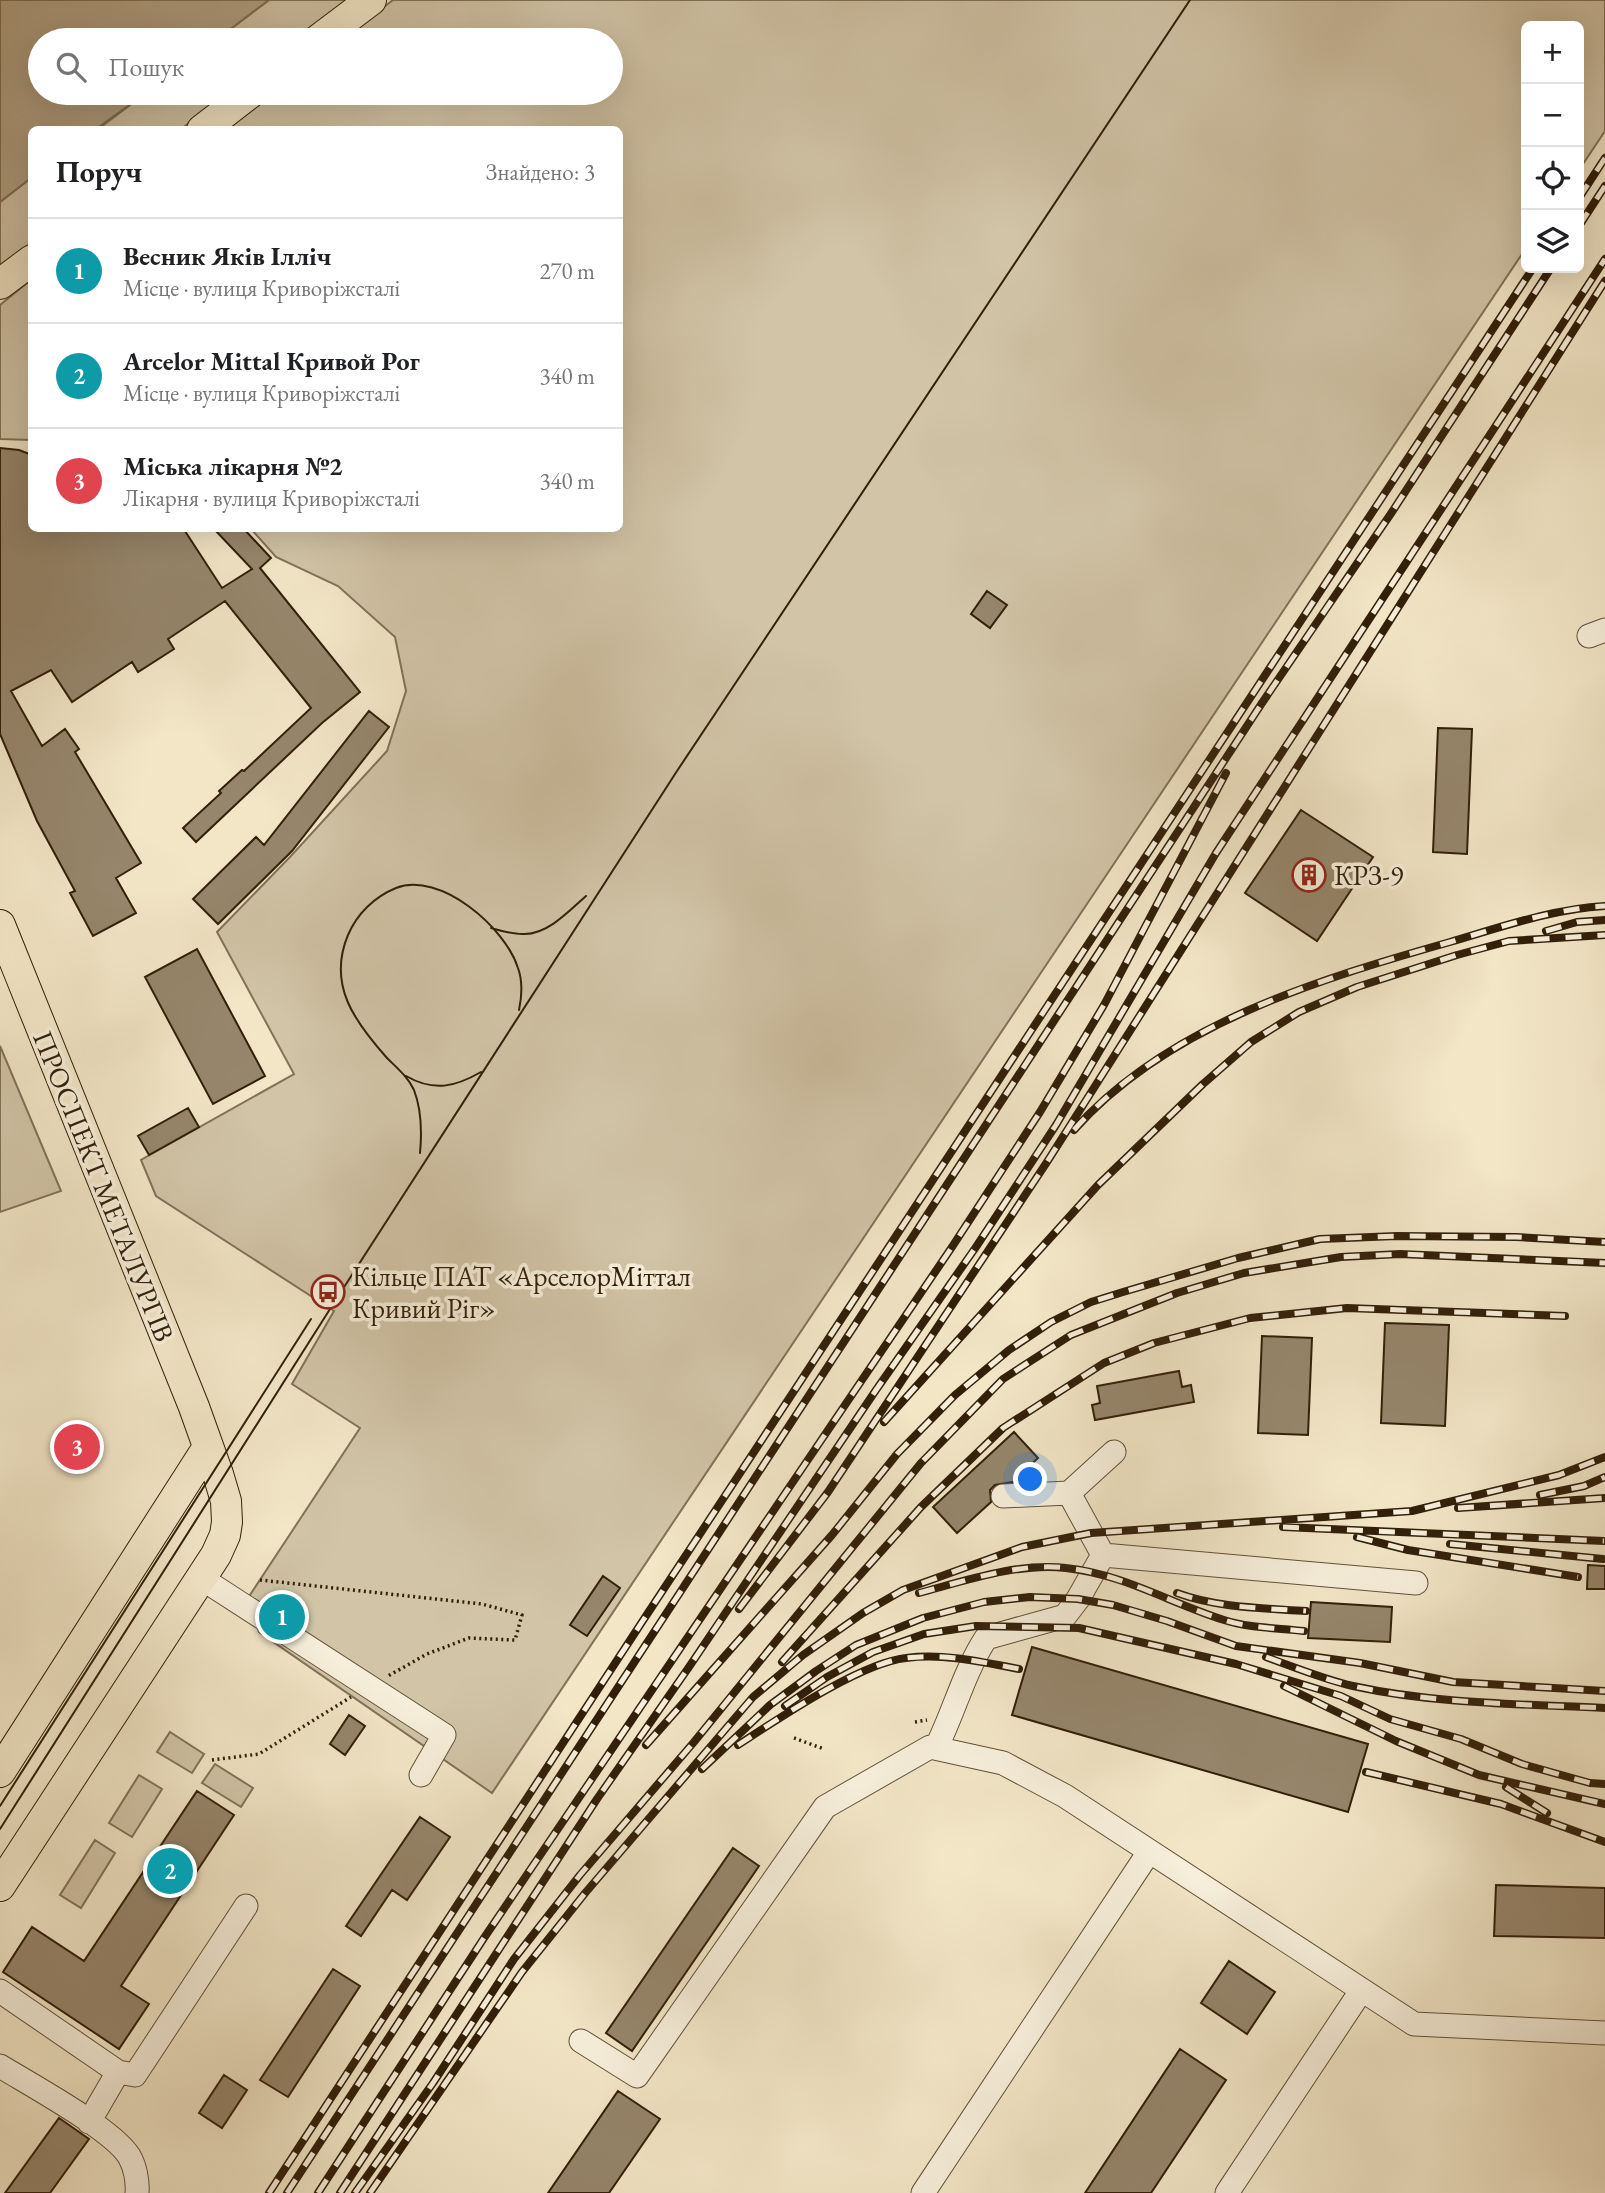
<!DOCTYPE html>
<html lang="uk">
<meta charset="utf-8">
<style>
body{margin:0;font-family:"EB Garamond",serif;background:#f6f6f6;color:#202124}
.controls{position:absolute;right:21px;top:21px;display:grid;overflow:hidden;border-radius:10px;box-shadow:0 7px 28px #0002}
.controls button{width:63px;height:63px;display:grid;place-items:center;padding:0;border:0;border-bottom:2px solid #e0e0e0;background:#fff;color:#202124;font:35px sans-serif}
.you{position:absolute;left:1031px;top:1480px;width:24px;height:24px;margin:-18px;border:5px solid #fff;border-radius:50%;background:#1a73e8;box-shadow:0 0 0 10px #1a73e833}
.badge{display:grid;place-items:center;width:46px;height:46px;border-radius:50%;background:#8f2418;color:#fff;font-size:23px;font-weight:700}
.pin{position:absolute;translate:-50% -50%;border:4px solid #fff;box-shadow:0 2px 7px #0006}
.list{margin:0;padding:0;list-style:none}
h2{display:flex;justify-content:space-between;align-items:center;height:91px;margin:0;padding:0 28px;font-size:30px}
h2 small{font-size:23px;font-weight:400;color:#757577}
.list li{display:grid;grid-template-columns:46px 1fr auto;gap:21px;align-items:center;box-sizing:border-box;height:105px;padding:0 28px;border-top:2px solid #e0e0e0}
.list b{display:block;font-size:26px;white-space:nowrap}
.list p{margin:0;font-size:23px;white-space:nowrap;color:#757577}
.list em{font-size:23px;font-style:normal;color:#757577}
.icon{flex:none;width:38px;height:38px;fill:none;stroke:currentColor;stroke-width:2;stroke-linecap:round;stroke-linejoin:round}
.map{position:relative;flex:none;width:1605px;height:2193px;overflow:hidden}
.search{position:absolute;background:#fff;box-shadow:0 7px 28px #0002;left:28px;top:28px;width:595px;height:77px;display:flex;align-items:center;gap:18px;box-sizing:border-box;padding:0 24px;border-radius:38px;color:#757577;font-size:26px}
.panel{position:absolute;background:#fff;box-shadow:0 7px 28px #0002;left:28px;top:126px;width:595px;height:406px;border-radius:10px}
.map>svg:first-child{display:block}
.green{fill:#d1c4a7;stroke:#827258;stroke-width:2}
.water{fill:#b1a286;stroke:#7e6e54;stroke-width:2}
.building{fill:#96866c;stroke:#321f09;stroke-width:2}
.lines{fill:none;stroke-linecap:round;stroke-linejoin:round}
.minor-casing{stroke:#625138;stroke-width:25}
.major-casing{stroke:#321f09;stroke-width:32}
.path{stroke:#321f09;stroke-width:3.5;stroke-dasharray:2 3.5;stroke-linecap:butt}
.minor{stroke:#f7efdb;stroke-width:23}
.major{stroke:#f2e6c7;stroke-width:30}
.tram{stroke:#321f09;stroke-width:2}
.rail-casing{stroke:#321f09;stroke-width:8}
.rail{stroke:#f7efdb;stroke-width:5;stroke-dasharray:16;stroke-linecap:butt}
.labels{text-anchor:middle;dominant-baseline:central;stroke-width:7;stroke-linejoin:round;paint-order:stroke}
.poi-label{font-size:28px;fill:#321f09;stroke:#f7efdb;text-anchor:start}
.street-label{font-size:28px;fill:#321f09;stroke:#f7efdb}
</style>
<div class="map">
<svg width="1605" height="2193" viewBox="0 0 1605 2193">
<rect width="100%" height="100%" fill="#f2e6c7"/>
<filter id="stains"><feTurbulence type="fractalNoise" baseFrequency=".00286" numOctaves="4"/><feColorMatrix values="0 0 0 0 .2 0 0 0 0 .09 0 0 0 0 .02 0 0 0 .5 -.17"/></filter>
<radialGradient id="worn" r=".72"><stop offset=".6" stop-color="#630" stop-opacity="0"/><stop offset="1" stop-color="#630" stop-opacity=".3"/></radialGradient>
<path class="green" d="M269,0H349L297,40H216Z
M393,0H1605V131L1579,170V26H1526V248L492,1793L259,1632L248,1598L360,1428L292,1384L334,1311L156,1196L141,1160L294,1074L217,932L290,857L387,751L406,691L395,637L338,586L276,557L251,529L620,528V130L226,129L273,93H611V40H341Z
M146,93H229L181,129L97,130Z
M31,178V245L0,270V202Z
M31,280V440L0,439V305Z
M0,1046L61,1191L0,1212Z
M170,1732L204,1754L192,1773L157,1752Z
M215,1764L253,1788L241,1807L202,1783Z
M139,1775L162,1789L132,1837L109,1823Z
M95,1840L115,1853L81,1908L60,1895Z"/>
<path class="water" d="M0,0H269L216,40H40V93H146L96,129L32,130L31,178L0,202Z"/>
<path class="building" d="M0,448L19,450L32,455V528H183L222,588L252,569L213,528H243L271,558L260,568L360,692L322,723L196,842L183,828L221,793L219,791L242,770L244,771L311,708L225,601L168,639L174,649L138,672L132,662L72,702L51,670L11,691L42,746L65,729L79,749L75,752L141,863L116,878L136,913L93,936L70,893L75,891L37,821L0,734Z
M987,591L1007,605L990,628L971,614Z
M369,711L389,727L292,851L218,924L193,899L256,837L264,845Z
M1438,728L1472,729L1467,854L1433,852Z
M1301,810L1373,857L1317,941L1245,893Z
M197,949L265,1076L213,1104L145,977Z
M188,1108L199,1127L149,1155L138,1136Z
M1385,1323L1449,1325L1445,1426L1381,1423Z
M1262,1336L1312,1338L1308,1435L1258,1433Z
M1179,1371L1182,1387L1191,1385L1194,1402L1095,1420L1092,1405L1100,1403L1097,1386Z
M1014,1432L1038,1458L1013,1482L995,1485L990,1490L991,1502L957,1533L933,1507Z
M1588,1565L1605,1566V1589H1587Z
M603,1576L620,1588L587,1636L570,1625Z
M1311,1602L1392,1607L1390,1642L1308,1638Z
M1032,1647L1368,1744L1348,1812L1012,1715Z
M349,1715L365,1726L345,1755L330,1744Z
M197,1791L234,1815L121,1986L149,2004L119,2049L3,1972L32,1927L84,1961Z
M420,1817L450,1837L407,1900L392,1890L361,1936L346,1926Z
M733,1848L759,1866L632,2051L606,2033Z
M1496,1885L1605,1888V1938L1494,1936Z
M1229,1961L1275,1992L1247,2034L1201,2003Z
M333,1969L360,1986L288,2097L260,2080Z
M1180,2049L1226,2080L1151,2193H1085Z
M224,2075L247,2090L222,2128L199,2113Z
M618,2091L660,2119L609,2193H548Z
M59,2118L89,2139L50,2193H5Z"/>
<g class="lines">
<defs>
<path id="minor" d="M1589,636L1605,630
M1069,1493L1114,1452
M1003,1496L1069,1493L1103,1555
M201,1578L444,1735L421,1775
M936,1748C954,1712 964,1672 986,1638L1065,1616L1078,1599L1103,1555L1416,1583
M0,1991L118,2072L135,2075L246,1906
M581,2041L637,2076L825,1807L930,1747L1003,1763L1065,1796L1414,2024L1605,2033
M0,2066C31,2085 112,2129 129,2156C135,2166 138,2181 137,2193
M89,2122L118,2072
M923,2193L1149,1852
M1227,2193L1361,1991"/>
<path id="major" d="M318,40L371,0
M202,130L250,93
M0,284L32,260
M0,925L194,1407L218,1474L226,1501L227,1522L225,1535L216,1555L0,1886
M0,1772L208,1447"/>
</defs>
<use href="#minor" class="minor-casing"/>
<use href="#major" class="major-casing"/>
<path class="path" d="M260,1580L482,1604L522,1615L515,1640L469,1638L427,1654L388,1676
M915,1722L927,1720
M794,1738L824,1749
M212,1760L259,1754L351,1697"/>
<use href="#minor" class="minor"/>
<use href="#major" class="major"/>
<path class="tram" d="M491,928C502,931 514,935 525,934C548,934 569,911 586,896
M406,1076C434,1092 455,1087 481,1072
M420,1153C422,1132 422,1111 414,1090C408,1077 397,1068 387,1058C355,1022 327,985 348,935C357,914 374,897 396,888C440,871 505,927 518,968C523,982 522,996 519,1010
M0,1806L311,1319
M0,1829L337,1298L677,771L1190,0"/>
<defs>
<path id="rail" d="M1579,198L1605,158
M1579,226L1605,186
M1546,931L1577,922L1605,920
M1074,1130C1167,1025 1319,979 1450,942C1501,927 1552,909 1605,906
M884,1422L1098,1185L1203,1084L1251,1042L1299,1012L1357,987L1457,955L1509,941L1605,935
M1540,1495L1584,1486L1605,1477
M1458,1508L1605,1498
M1283,1527L1604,1541
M1357,1537L1408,1550L1578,1577
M1450,1544L1603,1559
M919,1593C964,1581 1020,1562 1066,1568C1123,1574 1170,1603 1224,1620C1248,1628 1278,1628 1304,1631
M1177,1593C1218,1608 1263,1608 1306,1611
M739,1609L828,1492L1047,1162L1605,281
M1266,1657C1294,1667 1323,1679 1353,1686C1435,1704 1521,1704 1605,1708
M782,1662L921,1507L1003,1428L1104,1363L1154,1343L1250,1318L1347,1308L1565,1316
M1284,1686L1396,1741L1479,1775L1605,1804
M785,1706L827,1677L873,1652L924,1634L976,1626L1079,1628L1236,1664L1341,1696L1390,1719L1461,1739L1522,1764L1590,1783L1605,1784
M646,1745L832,1535L897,1454L955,1395L1009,1350L1051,1322L1091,1302L1123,1292L1238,1258L1320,1239L1397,1236L1516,1237L1605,1242
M738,1745C778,1719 860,1663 906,1658C944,1653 982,1662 1019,1669
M702,1769L770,1705L816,1671L856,1645L923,1618L984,1602L1030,1597L1078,1599L1113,1605L1167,1621L1236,1646L1360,1663L1453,1682L1605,1691
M1366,1772L1501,1804L1605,1842
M1506,1787L1547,1813
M269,2193L642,1622L1533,268
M287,2193L1262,703L1392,512L1551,268
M318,2193L484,1938L952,1247L1040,1112L1104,1005L1226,773
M340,2193L597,1799L689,1667L876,1390L976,1247L1056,1125L1216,853L1605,259
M355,2193L433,2083L514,1959L580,1875L694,1742L921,1463L1003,1379L1071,1335L1177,1293L1244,1273L1341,1257L1400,1254L1605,1263
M370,2193L522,1972L586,1892L753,1697L803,1655L863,1613L903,1590L1022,1547L1091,1533L1412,1511L1559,1475L1605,1457"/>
</defs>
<use href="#rail" class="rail-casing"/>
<use href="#rail" class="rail"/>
</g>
<defs>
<symbol id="building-ring" viewBox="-11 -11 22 22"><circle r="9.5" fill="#f7efdb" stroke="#8f2418" stroke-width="1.5"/><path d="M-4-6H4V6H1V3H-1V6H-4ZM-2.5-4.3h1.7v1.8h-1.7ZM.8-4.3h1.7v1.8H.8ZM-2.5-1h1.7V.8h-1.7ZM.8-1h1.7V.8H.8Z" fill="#8f2418"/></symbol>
<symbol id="bus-ring" viewBox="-11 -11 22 22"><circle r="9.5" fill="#f7efdb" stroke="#8f2418" stroke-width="1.5"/><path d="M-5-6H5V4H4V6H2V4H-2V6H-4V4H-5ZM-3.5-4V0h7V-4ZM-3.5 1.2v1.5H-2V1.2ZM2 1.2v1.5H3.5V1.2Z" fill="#8f2418"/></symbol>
</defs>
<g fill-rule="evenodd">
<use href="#building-ring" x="1290" y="856" width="38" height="38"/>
<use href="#bus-ring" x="309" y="1273" width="38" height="38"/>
</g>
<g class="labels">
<g class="poi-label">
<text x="1334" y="875">КРЗ-9</text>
<text x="352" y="1276">Кільце ПАТ «АрселорМіттал<tspan x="352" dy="32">Кривий Ріг»</tspan></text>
</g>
<g class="street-label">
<text transform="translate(104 1186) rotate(68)">ПРОСПЕКТ МЕТАЛУРГІВ</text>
</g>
</g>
<rect width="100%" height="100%" filter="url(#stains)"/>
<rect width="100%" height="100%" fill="url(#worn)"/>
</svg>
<div class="controls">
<button>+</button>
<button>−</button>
<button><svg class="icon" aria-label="locate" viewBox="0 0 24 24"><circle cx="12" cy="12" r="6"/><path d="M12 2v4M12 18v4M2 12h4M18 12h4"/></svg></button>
<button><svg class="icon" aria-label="layers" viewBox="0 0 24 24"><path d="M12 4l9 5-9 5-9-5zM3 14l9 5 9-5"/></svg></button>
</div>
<div class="you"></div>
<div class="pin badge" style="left:282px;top:1617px;background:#0f9aa8">1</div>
<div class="pin badge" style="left:170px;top:1871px;background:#0f9aa8">2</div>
<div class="pin badge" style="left:77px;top:1447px;background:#e0444e">3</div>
<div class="search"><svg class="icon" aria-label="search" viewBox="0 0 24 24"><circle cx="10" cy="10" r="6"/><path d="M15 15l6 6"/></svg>Пошук</div>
<section class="panel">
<h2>Поруч<small>Знайдено: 3</small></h2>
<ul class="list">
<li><span class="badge" style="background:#0f9aa8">1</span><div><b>Весник Яків Ілліч</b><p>Місце · вулиця Криворіжсталі</p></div><em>270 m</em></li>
<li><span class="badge" style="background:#0f9aa8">2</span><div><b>Arcelor Mittal Кривой Рог</b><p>Місце · вулиця Криворіжсталі</p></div><em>340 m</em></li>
<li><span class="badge" style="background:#e0444e">3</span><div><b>Міська лікарня №2</b><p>Лікарня · вулиця Криворіжсталі</p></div><em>340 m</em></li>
</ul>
</section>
</div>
